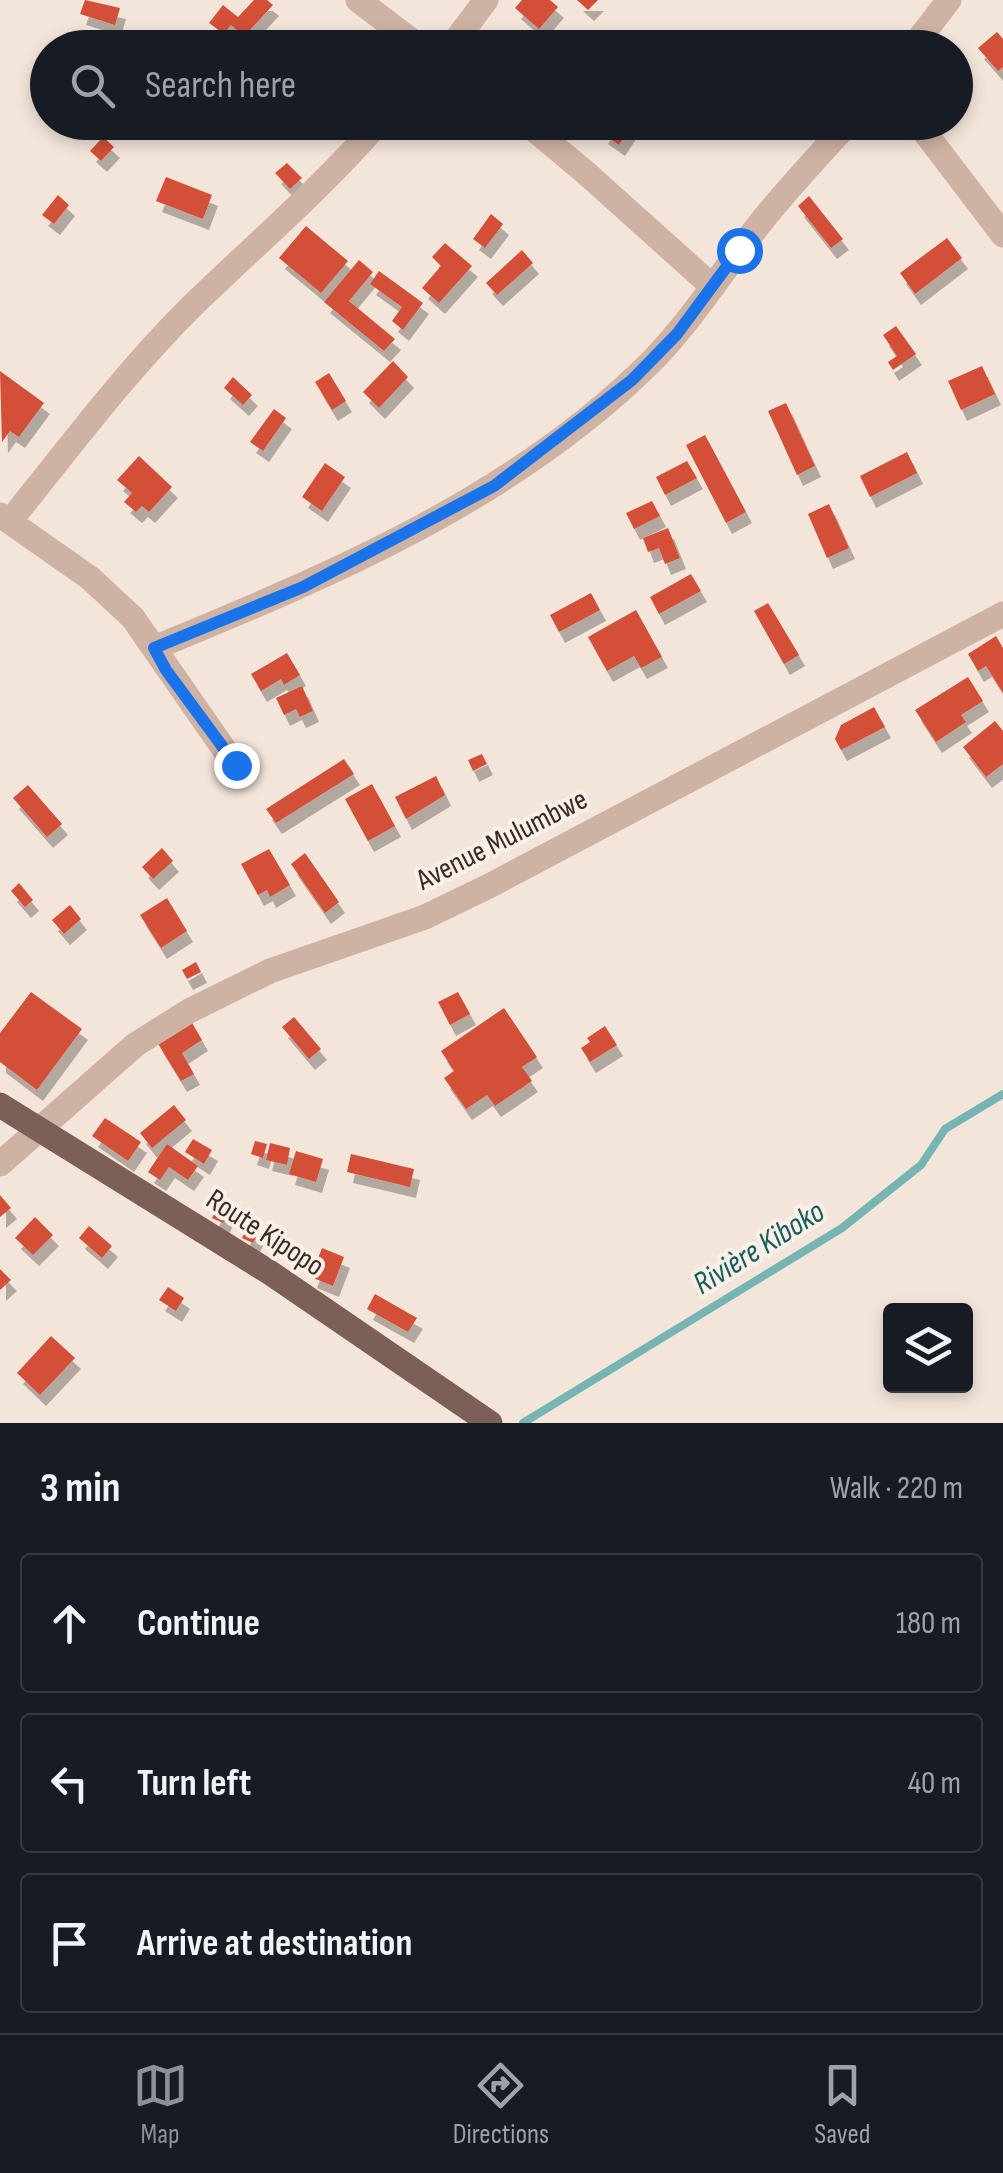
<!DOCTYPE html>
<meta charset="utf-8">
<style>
body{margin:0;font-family:"Sofia Sans Condensed",sans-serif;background:#242831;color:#f1f3f6}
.controls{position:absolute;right:30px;bottom:30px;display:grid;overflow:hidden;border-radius:10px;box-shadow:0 5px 15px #0003}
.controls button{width:90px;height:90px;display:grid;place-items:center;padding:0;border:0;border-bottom:2px solid #363941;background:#171b24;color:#f1f3f6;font:50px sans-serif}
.stop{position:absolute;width:30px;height:30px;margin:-22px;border:8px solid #1a73e8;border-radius:50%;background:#fff}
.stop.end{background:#1a73e8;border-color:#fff;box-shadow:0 2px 10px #0008}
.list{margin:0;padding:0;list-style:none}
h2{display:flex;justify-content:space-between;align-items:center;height:130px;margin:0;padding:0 40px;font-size:42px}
h2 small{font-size:32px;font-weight:400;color:#9ea1a6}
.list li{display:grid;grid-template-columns:65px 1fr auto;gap:30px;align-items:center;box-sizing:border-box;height:140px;margin:0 20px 20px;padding:0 20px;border:2px solid #363941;border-radius:10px}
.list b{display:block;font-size:38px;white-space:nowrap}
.list em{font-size:32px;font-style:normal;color:#9ea1a6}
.icon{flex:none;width:55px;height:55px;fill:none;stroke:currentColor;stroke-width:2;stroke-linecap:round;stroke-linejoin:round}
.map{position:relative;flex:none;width:1003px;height:1423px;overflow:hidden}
.search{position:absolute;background:#171b24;box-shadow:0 5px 15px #0003;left:30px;right:30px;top:30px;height:110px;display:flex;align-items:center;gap:25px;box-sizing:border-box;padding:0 35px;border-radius:55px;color:#9ea1a6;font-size:38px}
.sheet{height:610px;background:#171b24}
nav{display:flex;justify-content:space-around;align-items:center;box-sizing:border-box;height:140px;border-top:2px solid #363941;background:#171b24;font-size:28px;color:#9ea1a6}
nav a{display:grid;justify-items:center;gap:5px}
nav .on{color:#8c9099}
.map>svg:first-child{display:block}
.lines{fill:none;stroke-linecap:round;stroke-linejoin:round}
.stream{stroke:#76b5b1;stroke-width:8}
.building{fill:#d34f39;filter:url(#shadow)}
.minor{stroke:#ceb3a4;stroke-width:25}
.major{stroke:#7c5f56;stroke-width:25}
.route{stroke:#1a73e8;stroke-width:12}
.labels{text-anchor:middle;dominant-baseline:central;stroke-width:8;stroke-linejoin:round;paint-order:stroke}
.street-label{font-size:30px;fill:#392b27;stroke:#fbf0e7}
.water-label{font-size:32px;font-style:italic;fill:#175f5c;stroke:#fbf0e7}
</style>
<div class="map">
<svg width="1003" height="1423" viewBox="0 0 1003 1423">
<defs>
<filter id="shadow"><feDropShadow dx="6" dy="11" stdDeviation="0" flood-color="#0004"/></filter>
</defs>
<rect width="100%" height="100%" fill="#f4e5da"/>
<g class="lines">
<path class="stream" d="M523,1423L842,1228L921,1165L945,1129L1003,1094"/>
</g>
<path class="building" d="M85,0L120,8L115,25L80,14Z
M254,0H267L273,5L249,31L253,35L248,41L231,25L224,34L209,23L223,5L238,17Z
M522,0H550L558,7L539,29L515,8Z
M577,0H598L588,10Z
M997,32L1003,39V67L998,71L978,48Z
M609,122H634L619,145L602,133Z
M103,137L114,147L101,161L90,151Z
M287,163L302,178L290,189L275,173Z
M166,177L212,195L203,219L156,201Z
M58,195L69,205L54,224L42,215Z
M809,196L843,239L831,248L798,206Z
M491,214L503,224L485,248L473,239Z
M306,226L348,261L321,293L279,258Z
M947,238L962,258L915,294L900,273Z
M445,243L472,266L439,303L422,288L441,266L432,257Z
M522,250L533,263L497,295L486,283Z
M359,260L373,272L349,301L395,339L384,351L324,302Z
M379,271L423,303L403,330L392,321L402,307L370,284Z
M896,326L916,354L893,370L888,362L897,356L883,335Z
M393,361L408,377L379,408L363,392Z
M982,366L995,394L961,410L948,381Z
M0,371L44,403L19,437L10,431L2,442Z
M329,373L346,401L332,410L315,382Z
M233,377L252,395L243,405L224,388Z
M786,403L815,466L797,475L768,411Z
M274,409L286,418L263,451L250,442Z
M705,435L746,512L726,523L686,445Z
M907,452L917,473L870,497L860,476Z
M139,456L172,487L149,512L142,506L136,512L124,502L132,493L117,480Z
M687,461L697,478L665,495L656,477Z
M325,463L345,477L322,511L302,497Z
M652,501L660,516L634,529L626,513Z
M829,504L849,548L827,558L808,514Z
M668,528L680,558L665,564L659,548L648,552L643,538Z
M691,574L701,591L659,614L650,597Z
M591,593L600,610L559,632L550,615Z
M768,603L799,655L784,664L754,611Z
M636,610L662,657L641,668L634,656L607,671L588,637Z
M996,636L1003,648V693L986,666L978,671L968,654Z
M287,653L300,675L284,685L281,679L261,691L251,674Z
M968,677L983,701L961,715L966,722L936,742L915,710Z
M302,686L313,711L300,717L296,709L284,715L276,698Z
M874,707L885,727L841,750L835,739L841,725Z
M995,721L1003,731V764L986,777L963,747Z
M482,754L487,764L473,771L468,760Z
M344,759L354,774L276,823L266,809Z
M436,776L445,795L406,819L395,797Z
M372,784L395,826L368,841L345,799Z
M28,785L62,824L47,837L13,798Z
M162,848L173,861L153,879L142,867Z
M269,849L290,885L270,897L267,890L258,895L241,864Z
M305,853L339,902L325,913L291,864Z
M19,883L33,900L25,907L11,891Z
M167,898L187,931L161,948L140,915Z
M70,905L81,919L64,934L52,920Z
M196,962L201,972L187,979L182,970Z
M31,992L82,1029L37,1090L0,1062V1033Z
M458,992L470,1014L450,1025L438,1002Z
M504,1008L537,1057L522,1067L532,1081L495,1106L487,1095L466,1109L444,1078L454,1071L441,1051Z
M294,1017L321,1049L309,1059L282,1027Z
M191,1021L202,1040L182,1053L194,1074L181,1081L157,1042Z
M605,1026L617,1045L590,1062L581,1048L590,1042L587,1038Z
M174,1105L186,1120L152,1148L140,1133Z
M105,1118L141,1142L128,1161L92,1136Z
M193,1139L212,1150L204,1164L185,1152Z
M255,1141L267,1144L263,1158L251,1154Z
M270,1143L290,1148L287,1165L266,1160Z
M167,1144L198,1166L188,1180L169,1167L160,1180L148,1172Z
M296,1151L323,1159L316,1182L289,1174Z
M351,1154L414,1169L410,1187L347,1172Z
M0,1195L11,1208L0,1217Z
M218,1205L229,1211L223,1223L212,1218Z
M35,1217L53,1235L33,1255L15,1238Z
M89,1226L112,1246L102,1258L79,1238Z
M248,1226L259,1231L253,1243L242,1238Z
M322,1248L344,1257L333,1286L311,1277Z
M0,1269L11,1280L0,1290Z
M168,1287L184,1298L176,1311L159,1300Z
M375,1294L417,1318L408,1332L367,1309Z
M51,1336L75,1358L40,1395L17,1373Z"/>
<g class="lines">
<path class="minor" d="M358,0L421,48
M450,48L486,0
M912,48L949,0
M525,122L586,173L713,287
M917,122L1003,235
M0,515L90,578L133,618L235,765
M10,521C69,448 126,371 193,305C255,245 322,188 379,122
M154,648C331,575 513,499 651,362C690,322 720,275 754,231C783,193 817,158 849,122
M0,1164L135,1045L189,1011L270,971L425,917L489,886L1003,614"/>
<path class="major" d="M0,1105L269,1272L490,1423"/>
</g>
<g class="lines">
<path class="route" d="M236,765L166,670L154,648L303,587L494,486L632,380L677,334L739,250"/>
</g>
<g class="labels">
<g class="street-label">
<text transform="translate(502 840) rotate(-27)">Avenue Mulumbwe</text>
<text transform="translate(265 1233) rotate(33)">Route Kipopo</text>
</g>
<g class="water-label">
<text transform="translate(759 1248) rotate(-32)">Rivière Kiboko</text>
</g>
</g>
</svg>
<div class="controls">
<button><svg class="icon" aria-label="layers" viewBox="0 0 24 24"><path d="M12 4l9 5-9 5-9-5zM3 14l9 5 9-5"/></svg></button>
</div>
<div class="stop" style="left:739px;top:250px"></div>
<div class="stop end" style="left:236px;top:765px"></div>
<div class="search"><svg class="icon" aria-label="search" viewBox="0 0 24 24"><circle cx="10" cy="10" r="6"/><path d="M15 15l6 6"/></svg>Search here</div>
</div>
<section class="sheet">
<h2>3 min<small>Walk · 220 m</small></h2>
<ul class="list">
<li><svg class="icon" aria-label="ahead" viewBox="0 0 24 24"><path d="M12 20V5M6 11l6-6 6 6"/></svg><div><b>Continue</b></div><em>180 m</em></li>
<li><svg class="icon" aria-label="left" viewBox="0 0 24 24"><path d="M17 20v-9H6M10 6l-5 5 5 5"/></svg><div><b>Turn left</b></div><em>40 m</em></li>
<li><svg class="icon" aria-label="arrive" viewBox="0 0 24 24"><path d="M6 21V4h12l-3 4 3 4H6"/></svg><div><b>Arrive at destination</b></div></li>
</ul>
</section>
<nav>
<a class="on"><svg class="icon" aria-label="map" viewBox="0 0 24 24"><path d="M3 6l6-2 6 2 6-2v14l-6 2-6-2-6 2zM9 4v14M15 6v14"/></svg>Map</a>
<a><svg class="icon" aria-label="directions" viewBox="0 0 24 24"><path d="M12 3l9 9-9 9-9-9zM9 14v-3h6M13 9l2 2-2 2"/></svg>Directions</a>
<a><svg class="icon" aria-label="saved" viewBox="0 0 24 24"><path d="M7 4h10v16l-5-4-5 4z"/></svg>Saved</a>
</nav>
